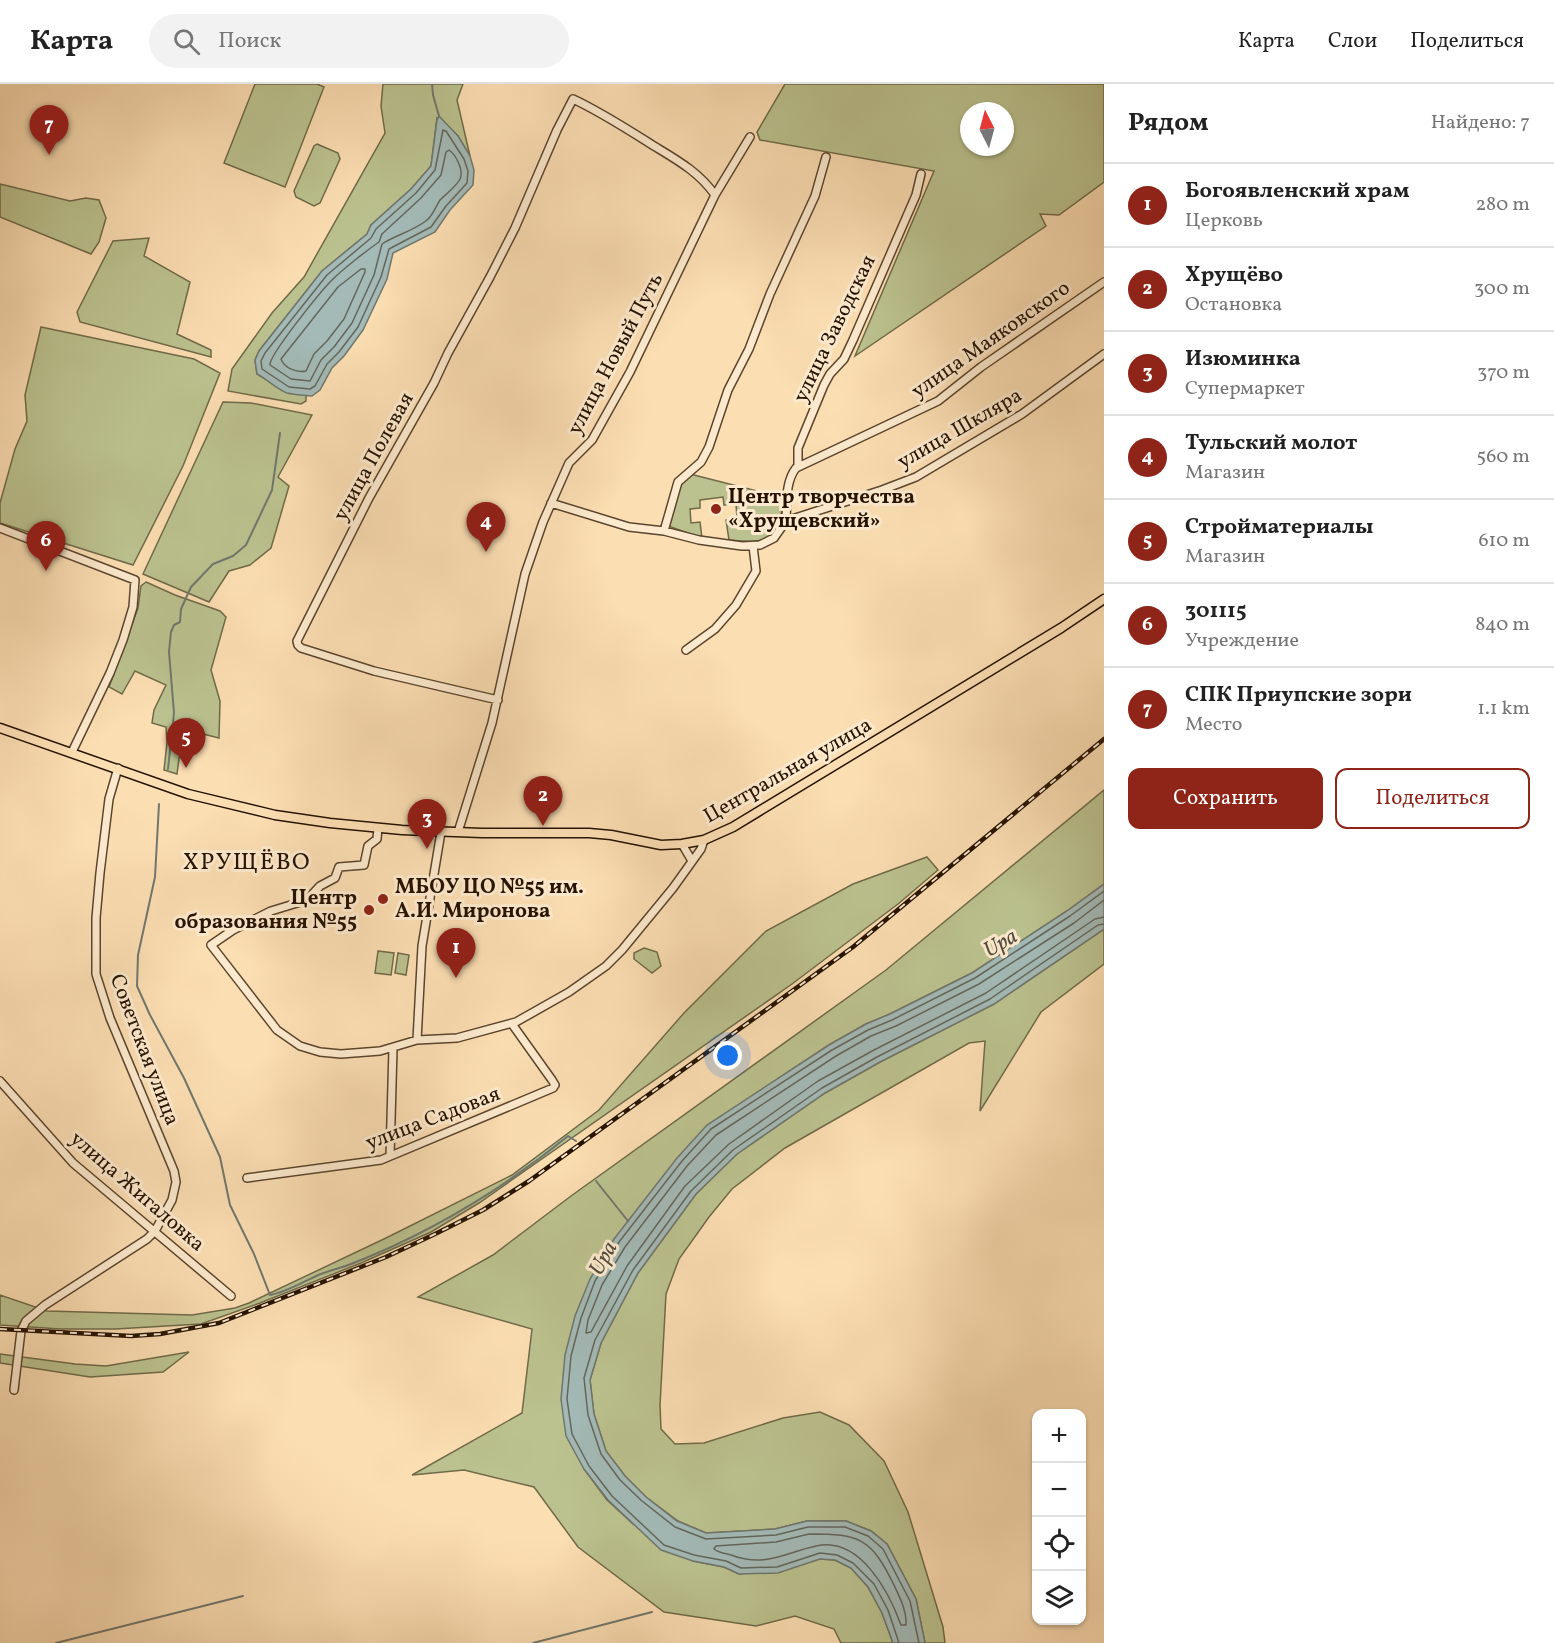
<!DOCTYPE html>
<html lang="ru">
<meta charset="utf-8">
<style>
body{margin:0;font-family:Vollkorn,serif;background:#f2f2f2;color:#222}
.controls{position:absolute;right:18px;bottom:18px;display:grid;overflow:hidden;border-radius:12px;box-shadow:0 2px 4px #0004}
.controls button{width:54px;height:54px;display:grid;place-items:center;padding:0;border:0;border-bottom:2px solid #e0e0e0;background:#fff;color:#222;font:30px sans-serif}
.compass{position:absolute;left:960px;top:18px;width:54px;height:54px;border-radius:50%;background:#fff;box-shadow:0 2px 4px #0004;rotate:354deg}
.you{position:absolute;left:728px;top:972px;width:21px;height:21px;margin:-15px;border:4px solid #fff;border-radius:50%;background:#1a73e8;box-shadow:0 0 0 9px #1a73e833}
.badge{display:grid;place-items:center;width:39px;height:39px;border-radius:50%;background:#8f2418;color:#fff;font-size:20px;font-weight:700}
.pin{position:absolute;translate:-50% -50px;filter:drop-shadow(0 2px 3px #0008)}
.pin::after{content:'';position:absolute;top:32px;width:21px;height:18px;background:inherit;clip-path:polygon(0 0,100% 0,50% 100%)}
.list{margin:0;padding:0;list-style:none}
h2{display:flex;justify-content:space-between;align-items:center;height:78px;margin:0;padding:0 24px;font-size:26px}
h2 small{font-size:20px;font-weight:400;color:#767676}
.list li{display:grid;grid-template-columns:39px 1fr auto;gap:18px;align-items:center;box-sizing:border-box;height:84px;padding:0 24px;border-top:2px solid #e0e0e0}
.list b{display:block;font-size:22px;white-space:nowrap}
.list p{margin:0;font-size:20px;white-space:nowrap;color:#767676}
.list em{font-size:20px;font-style:normal;color:#767676}
.actions{display:flex;gap:12px;padding:18px 24px}
.actions a{flex:1;padding:14px 0;border:2px solid #8f2418;border-radius:12px;text-align:center;font-size:21px;color:#8f2418}
.actions .main{background:#8f2418;color:#fff}
.icon{flex:none;width:33px;height:33px;fill:none;stroke:currentColor;stroke-width:2;stroke-linecap:round;stroke-linejoin:round}
.map{position:relative;flex:none;width:1104px;height:1559px;overflow:hidden}
header{display:flex;align-items:center;gap:36px;box-sizing:border-box;height:84px;padding:0 30px;background:#fff;border-bottom:2px solid #e0e0e0}
header strong{font-size:28px}
nav{display:flex;gap:33px;margin-inline-start:auto;font-size:21px}
.search{width:420px;height:54px;background:#f2f2f2;display:flex;align-items:center;gap:15px;box-sizing:border-box;padding:0 21px;border-radius:33px;color:#767676;font-size:22px}
main{display:flex}
aside{flex:1;background:#fff}
.map>svg:first-child{display:block}
.green{fill:#bbc28f;stroke:#706a48;stroke-width:1.5;fill-rule:evenodd}
.water{fill:#a3bab7;stroke:#71776e;stroke-width:1.5}
.lines{fill:none;stroke-linecap:round;stroke-linejoin:round}
.shore{stroke:#64665c;stroke-width:1.5}
.stream{stroke:#71776e;stroke-width:2}
.minor-casing{stroke:#5b452d;stroke-width:10}
.major-casing{stroke:#251200;stroke-width:11}
.minor{stroke:#fdeace;stroke-width:7}
.major{stroke:#fcdeb3;stroke-width:8}
.rail-casing{stroke:#251200;stroke-width:4.5}
.rail{stroke:#fdeace;stroke-width:2;stroke-dasharray:7;stroke-linecap:butt}
.poi-dot{fill:#8f2418;stroke:#fdeace;stroke-width:2}
.labels{text-anchor:middle;dominant-baseline:central;stroke-width:6;stroke-linejoin:round;paint-order:stroke}
.street-label{font-size:21px;fill:#251200;stroke:#fdeace}
.poi-label{font-size:21px;font-weight:bold;fill:#251200;stroke:#fdeace;text-anchor:start}
.water-label{font-size:22px;font-style:italic;fill:#514d40;stroke:#fdeace}
.quarter-label{font-size:24px;letter-spacing:1.5px;fill:#251200;stroke:#fdeace}
</style>
<header>
<strong>Карта</strong>
<div class="search"><svg class="icon" aria-label="search" viewBox="0 0 24 24"><circle cx="10" cy="10" r="6"/><path d="M15 15l6 6"/></svg>Поиск</div>
<nav><a>Карта</a><a>Слои</a><a>Поделиться</a></nav>
</header>
<main>
<div class="map">
<svg width="1104" height="1559" viewBox="0 0 1104 1559">
<rect width="100%" height="100%" fill="#fcdeb3"/>
<filter id="stains"><feTurbulence type="fractalNoise" baseFrequency=".00333" numOctaves="4"/><feColorMatrix values="0 0 0 0 .2 0 0 0 0 .09 0 0 0 0 .02 0 0 0 .5 -.17"/></filter>
<radialGradient id="worn" r=".72"><stop offset=".6" stop-color="#630" stop-opacity="0"/><stop offset="1" stop-color="#630" stop-opacity=".3"/></radialGradient>
<path class="green" d="M255,0H317L324,3L285,103L224,79Z
M383,0H463L457,16L470,72L458,52L437,34L431,82L411,105L371,141L367,150L322,187L259,267L255,276L257,290L287,308L306,311V317L301,320L228,307L232,285L272,229L304,193L385,49L381,22Z
M785,0H1104V98L1059,131L1040,130L1046,142L855,272L934,87L760,56L757,48ZM969,27H1005V63H969Z
M317,60L338,69L340,75L320,119L314,122L296,113L294,107L314,62Z
M0,100L70,117L86,114L99,116L106,134L99,158L91,170L0,133Z
M149,154L144,172L190,198L177,250L211,266V273L80,238L77,228L113,157Z
M41,243L194,275L220,289L183,382L133,481L0,439V419L15,365L27,337L25,311Z
M223,318L251,319L312,331L278,393L289,402L271,464L250,481L229,487L209,518L143,490Z
M690,390L781,413L784,417C776,458 769,460 729,456L726,436L737,434L736,420L724,421L723,413L700,416V424L690,425L691,439L700,438L702,454L671,443L669,441L678,404Z
M146,498L175,511L220,527L226,533L211,586L220,617L219,654L183,645L177,690L164,686L167,658L166,643L152,639L154,626L166,601L135,587L122,610L109,603L138,524L141,502Z
M1104,706V800L1067,827L972,889L890,930L866,940L829,961L779,994L590,1195L584,1385L607,1416L633,1440L693,1477L724,1483L739,1490L820,1475L835,1476L851,1484L868,1503L882,1529L893,1559H841L834,1545L795,1532L756,1542L664,1528L578,1463L534,1403L464,1386L412,1391L522,1329L532,1245L418,1213L493,1171L571,1112L886,886Z
M927,773L938,786L898,820L792,900L479,1119L431,1148L361,1179L260,1219L201,1240L115,1245H60L0,1241V1211L47,1227L192,1231L235,1224L249,1219L386,1154L512,1091L599,1026L684,929L766,847L853,800Z
M1104,845V880L1041,928L980,1027L985,957L969,959L785,1064L732,1105L709,1133L679,1175L666,1210L660,1321L661,1345L675,1360L704,1359L783,1334L820,1328L849,1341L884,1377L908,1428L943,1543L945,1559H925L916,1515L887,1460L871,1447L846,1437H807L775,1445L706,1449L678,1437L646,1413L625,1392L606,1367L594,1330L590,1296L601,1259L638,1189L696,1110L737,1070L825,1009L880,978L994,920Z
M644,864L657,868L661,882L652,889L634,875V869Z
M378,867L394,869L391,891L375,889Z
M398,869L409,871L406,891L395,889Z
M189,1268L163,1288L90,1293L0,1279V1270L75,1280L106,1282Z"/>
<path class="water" d="M439,32L458,52L470,72L474,86L473,101L450,126L435,148L393,169L387,195L363,246L344,272L332,284L320,306L312,312C304,311 295,311 287,309C276,305 267,295 257,290L255,276L259,267L322,187L367,150L371,141L411,105L431,82L437,36Z
M1104,800V845L994,920L880,978L825,1009L737,1070L696,1110L638,1189L601,1259L590,1296L594,1330L606,1367L625,1392L646,1413L677,1437L706,1449L775,1445L807,1437H846L871,1447L887,1460L916,1515L925,1559H893L882,1529L868,1503L851,1484L835,1476L820,1475L778,1489L739,1490L724,1483L693,1477L661,1466L608,1416L584,1385L566,1352L561,1315L565,1271L575,1232L590,1195L614,1155L677,1074L707,1041L829,961L866,940L890,930L972,889L1067,827Z"/>
<g class="lines">
<path class="shore" d="M443,46L446,47L464,75L468,87L467,99L446,122L431,143L389,165L381,193L358,243L339,268L327,280L315,302L310,305L289,303L262,285L261,277L265,269L327,191L371,154L376,145L416,109L435,86Z
M449,66C456,71 464,86 460,95C456,103 446,110 440,116C436,122 433,131 427,136C414,147 395,151 382,160L374,191L352,239L334,263L321,276L310,297L291,295L270,281C269,271 321,207 332,196C343,185 366,167 379,158L382,150L421,114L441,91L446,68Z
M361,185H365V188L344,235L327,257L314,270L306,287C297,289 284,284 281,275L338,203Z
M1104,816L1074,839L979,900L896,942L871,952L836,972L716,1051L687,1082L625,1163L602,1201L588,1236L586,1249L591,1248L627,1182L685,1102L729,1060L818,997L874,966L986,909L1095,835L1104,833
M809,1450C860,1450 871,1454 894,1501C900,1514 907,1527 906,1541H901C889,1508 860,1452 816,1462C784,1469 765,1484 731,1471C725,1469 718,1469 714,1465L716,1462L776,1458Z
M899,1559L888,1526L874,1500L853,1479L837,1471L820,1469L777,1483L741,1484L726,1477L694,1471L664,1461L612,1412L589,1382L572,1350L567,1315L571,1272L581,1234L595,1197L619,1158L682,1077L711,1045L832,966L868,946L892,936L975,894L1070,832L1104,807
M919,1559L910,1517L883,1465L868,1452L845,1443H808L776,1451L706,1455L675,1443L642,1417L620,1396L601,1370L588,1331L584,1294L595,1256L633,1186L691,1107L733,1066L822,1004L877,973L990,915L1098,841L1104,840"/>
<path class="stream" d="M432,0L433,11L439,32
M168,685L174,629L169,568L171,548L174,541L180,538L181,525L191,503L213,480L233,472L246,461L272,406L280,349
M159,720L155,793L138,871L137,902L150,931L184,994L220,1073L230,1121L254,1170L270,1211C287,1208 304,1197 321,1190C331,1186 341,1184 351,1180C430,1149 503,1105 568,1052L576,1057
M596,1097L628,1137
M56,1559L243,1512
M533,1559L652,1528"/>
<defs>
<path id="minor" d="M798,383V364L824,301L830,290L844,275L853,256L916,111L921,90
M551,419L629,443L664,447L699,456L742,462L760,461L774,454L786,437L882,406L916,393L1022,330L1104,270
M786,437C787,419 785,398 796,384L938,317L981,283L1104,198
M0,444L135,496L133,523L123,556L110,589L72,668
M664,447L678,398L701,378L709,363L728,306L749,265L770,210L815,112L826,73
M686,566L715,545L736,521L756,487L753,462
M498,616L374,587L301,564L298,561L297,557L369,414L434,299L448,269L490,193L515,144L557,46L573,15C601,28 627,45 654,62C677,76 699,88 715,111
M378,744L377,755L368,762L364,781L339,783L335,794L320,802L307,816L271,827L233,846L211,861L277,946L300,962L320,968L341,970L380,967L417,956L457,954L516,938L569,908L606,882L622,866L673,804L701,765L704,756
M458,748L492,639L525,490L543,438L569,379L592,356L630,288L715,111L750,53
M682,760L692,777
M417,956L422,862L441,748
M0,997L73,1079L231,1212
M390,1072L393,964
M247,1094L381,1076L553,1004L555,1001L552,996L512,940
M14,1306L21,1247L26,1237L45,1221L147,1155L155,1147L172,1116L176,1098L174,1087L110,934L96,890V834L100,789L109,715L118,684"/>
<path id="major" d="M0,644L188,710L275,731L330,739L402,746L482,749H589L611,751L661,761L682,760L704,756L733,743L1061,544L1104,515"/>
</defs>
<use href="#minor" class="minor-casing"/>
<use href="#major" class="major-casing"/>
<use href="#minor" class="minor"/>
<use href="#major" class="major"/>
<defs>
<path id="rail" d="M0,1245L131,1252L160,1250L219,1239L386,1173L435,1150L483,1126L529,1097L853,863L1104,655"/>
</defs>
<use href="#rail" class="rail-casing"/>
<use href="#rail" class="rail"/>
</g>
<g class="poi-dot">
<circle cx="716" cy="425" r="6"/>
<circle cx="383" cy="815" r="6"/>
<circle cx="369" cy="826" r="6"/>
</g>
<g class="labels">
<g class="street-label">
<text transform="translate(835 245) rotate(-64)">улица Заводская</text>
<text transform="translate(991 256) rotate(-35)">улица Маяковского</text>
<text transform="translate(616 270) rotate(-62)">улица Новый Путь</text>
<text transform="translate(960 345) rotate(-30)">улица Шкляра</text>
<text transform="translate(374 373) rotate(-61)">улица Полевая</text>
<text transform="translate(788 687) rotate(-30)">Центральная улица</text>
<text transform="translate(144 966) rotate(69)">Советская улица</text>
<text transform="translate(433 1035) rotate(-21)">улица Садовая</text>
<text transform="translate(137 1108) rotate(41)">улица Жигаловка</text>
</g>
<g class="poi-label">
<text x="728" y="413">Центр творчества<tspan x="728" dy="24">«Хрущевский»</tspan></text>
<text x="395" y="803">МБОУ ЦО №55 им.<tspan x="395" dy="24">А.И. Миронова</tspan></text>
<text x="357" y="814" text-anchor="end">Центр<tspan x="357" dy="24">образования №55</tspan></text>
</g>
<g class="water-label">
<text transform="translate(1001 860) rotate(-30)">Upa</text>
<text transform="translate(604 1175) rotate(-61)">Upa</text>
</g>
<g class="quarter-label">
<text x="247" y="779">ХРУЩЁВО</text>
</g>
</g>
<rect width="100%" height="100%" filter="url(#stains)"/>
<rect width="100%" height="100%" fill="url(#worn)"/>
</svg>
<div class="controls">
<button>+</button>
<button>−</button>
<button><svg class="icon" aria-label="locate" viewBox="0 0 24 24"><circle cx="12" cy="12" r="6"/><path d="M12 2v4M12 18v4M2 12h4M18 12h4"/></svg></button>
<button><svg class="icon" aria-label="layers" viewBox="0 0 24 24"><path d="M12 4l9 5-9 5-9-5zM3 14l9 5 9-5"/></svg></button>
</div>
<svg class="compass" viewBox="-18 -18 36 36"><path d="M0-13l5 13h-10z" fill="#e53935"/><path d="M0 13l5-13h-10z" fill="#767676"/></svg>
<div class="you"></div>
<div class="pin badge" style="left:456px;top:894px">1</div>
<div class="pin badge" style="left:543px;top:742px">2</div>
<div class="pin badge" style="left:427px;top:765px">3</div>
<div class="pin badge" style="left:486px;top:468px">4</div>
<div class="pin badge" style="left:186px;top:684px">5</div>
<div class="pin badge" style="left:46px;top:487px">6</div>
<div class="pin badge" style="left:49px;top:71px">7</div>
</div>
<aside>
<h2>Рядом<small>Найдено: 7</small></h2>
<ul class="list">
<li><span class="badge">1</span><div><b>Богоявленский храм</b><p>Церковь</p></div><em>280 m</em></li>
<li><span class="badge">2</span><div><b>Хрущёво</b><p>Остановка</p></div><em>300 m</em></li>
<li><span class="badge">3</span><div><b>Изюминка</b><p>Супермаркет</p></div><em>370 m</em></li>
<li><span class="badge">4</span><div><b>Тульский молот</b><p>Магазин</p></div><em>560 m</em></li>
<li><span class="badge">5</span><div><b>Стройматериалы</b><p>Магазин</p></div><em>610 m</em></li>
<li><span class="badge">6</span><div><b>301115</b><p>Учреждение</p></div><em>840 m</em></li>
<li><span class="badge">7</span><div><b>СПК Приупские зори</b><p>Место</p></div><em>1.1 km</em></li>
</ul>
<div class="actions"><a class="main">Сохранить</a><a>Поделиться</a></div>
</aside>
</main>
